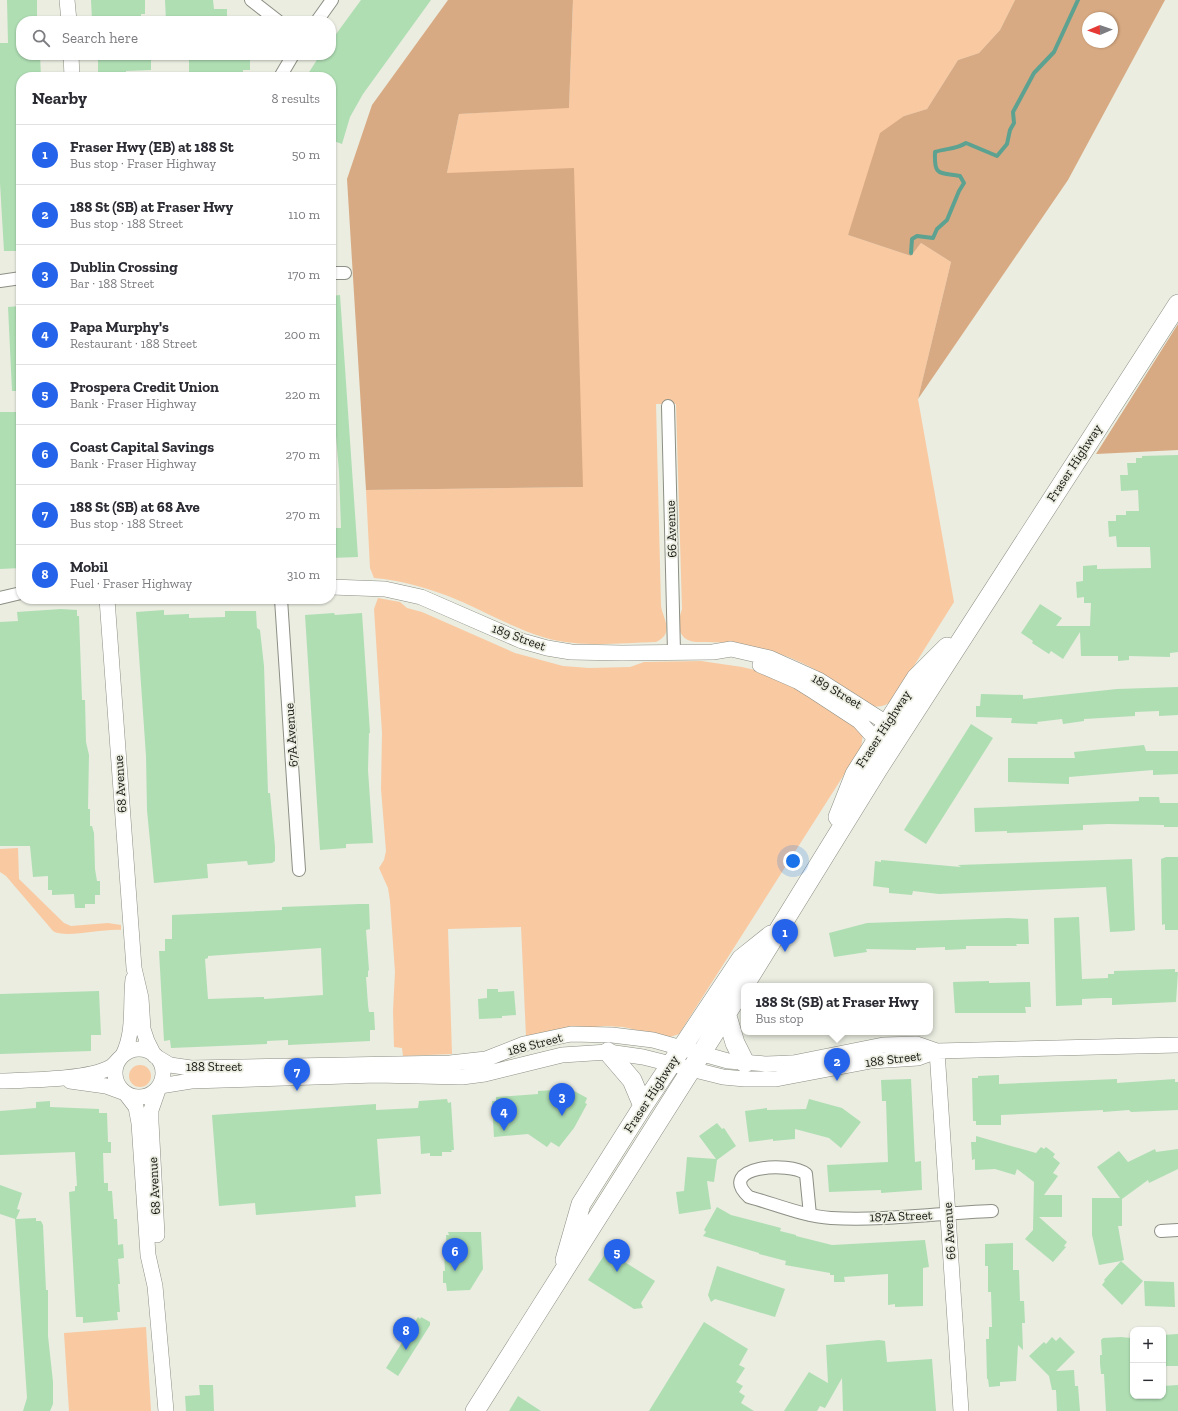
<!DOCTYPE html>
<meta charset="utf-8">
<style>
body{margin:0;font-family:"Zilla Slab",serif;background:#f2f2f3;color:#2b2b33}
.controls{position:absolute;right:12px;bottom:12px;display:grid;overflow:hidden;border-radius:8px;box-shadow:0 1px 3px #0004}
.controls button{width:36px;height:36px;display:grid;place-items:center;padding:0;border:0;border-bottom:1px solid #e1e1e2;background:#fff;color:#2b2b33;font:20px sans-serif}
.compass{position:absolute;left:1082px;top:12px;width:36px;height:36px;border-radius:50%;background:#fff;box-shadow:0 1px 3px #0004;rotate:268deg}
.you{position:absolute;left:793px;top:861px;width:14px;height:14px;margin:-10px;border:3px solid #fff;border-radius:50%;background:#1a73e8;box-shadow:0 0 0 6px #1a73e833}
.badge{display:grid;place-items:center;width:26px;height:26px;border-radius:50%;background:#2563eb;color:#fff;font-size:13px;font-weight:700}
.pin{position:absolute;translate:-50% -33px;filter:drop-shadow(0 1px 2px #0008)}
.pin::after{content:'';position:absolute;top:21px;width:14px;height:12px;background:inherit;clip-path:polygon(0 0,100% 0,50% 100%)}
.popup{position:absolute;left:741px;top:983px;width:192px;height:52px;box-sizing:border-box;display:grid;place-content:center;border-radius:8px;background:#fff;filter:drop-shadow(0 1px 3px #0005);font-size:13px;white-space:nowrap;color:#7c7c81}
.popup b{font-size:15px;color:#2b2b33}
.popup::after{content:'';position:absolute;left:50%;top:100%;margin-left:-8px;border:8px solid transparent;border-top-color:#fff}
.list{margin:0;padding:0;list-style:none}
h2{display:flex;justify-content:space-between;align-items:center;height:52px;margin:0;padding:0 16px;font-size:17px}
h2 small{font-size:13px;font-weight:400;color:#7c7c81}
.list li{display:grid;grid-template-columns:26px 1fr auto;gap:12px;align-items:center;box-sizing:border-box;height:60px;padding:0 16px;border-top:1px solid #e1e1e2}
.list b{display:block;font-size:15px;white-space:nowrap}
.list p{margin:0;font-size:13px;white-space:nowrap;color:#7c7c81}
.list em{font-size:13px;font-style:normal;color:#7c7c81}
.icon{flex:none;width:22px;height:22px;fill:none;stroke:currentColor;stroke-width:2;stroke-linecap:round;stroke-linejoin:round}
.map{position:relative;flex:none;width:1178px;height:1411px;overflow:hidden}
.search{position:absolute;background:#fff;box-shadow:0 1px 3px #0004;left:16px;top:16px;width:320px;height:44px;display:flex;align-items:center;gap:10px;box-sizing:border-box;padding:0 14px;border-radius:16px;color:#7c7c81;font-size:15px}
.panel{position:absolute;background:#fff;box-shadow:0 1px 3px #0004;left:16px;top:72px;width:320px;height:532px;border-radius:16px}
.map>svg:first-child{display:block}
.green{fill:#f9c9a2}
.forest{fill:#d8aa83;fill-rule:evenodd}
.lines{fill:none;stroke-linecap:round;stroke-linejoin:round}
.stream{stroke:#5da291;stroke-width:4}
.building{fill:#afdeb3;fill-rule:evenodd}
.minor-casing{stroke:#8c8f84;stroke-width:14}
.tertiary-casing{stroke:#8c8f84;stroke-width:16}
.primary-casing{stroke:#8c8f84;stroke-width:20}
.minor{stroke:#fff;stroke-width:12}
.tertiary{stroke:#fff;stroke-width:15}
.primary{stroke:#fff;stroke-width:19}
.labels{text-anchor:middle;dominant-baseline:central;stroke-width:3.5;stroke-linejoin:round;paint-order:stroke}
.street-label{font-size:13px;fill:#161713;stroke:#eaede0}
</style>
<div class="map">
<svg width="1178" height="1411" viewBox="0 0 1178 1411">
<rect width="100%" height="100%" fill="#eaede0"/>
<path class="green" d="M573,0H1015L1000,30L979,53L958,60L927,109L904,116L848,235L911,256L921,243L951,262L918,399L954,602L895,696C889,704 883,708 873,706C842,686 811,663 776,653C753,646 731,642 707,642C700,642 692,643 686,639C675,631 679,619 682,609L676,404H656L661,606C663,619 675,633 656,642C619,643 582,648 546,638C512,628 481,609 448,596C424,587 400,580 374,578L370,568L366,490L583,487L447,173L459,114L569,107Z
M378,598L400,602L407,608L422,612L515,653L563,666L589,668L630,667L644,662L701,661L742,667L763,672L783,681L854,723L863,734L861,748L679,1034L670,1037L664,1036L623,1027L605,1026L550,1031L526,1036L521,927L448,929L452,1054L403,1056L402,1048L394,1047L393,1011L395,972L390,901L388,888L379,868L384,860L386,851L381,789L382,733L374,609Z
M18,848L19,879L64,923L71,926L108,923L121,925V930C104,928 65,939 53,931L6,876L0,872V849Z
M129 1076a11 11 0 1 1 22 0a11 11 0 1 1-22 0Z
M146,1327L151,1411H69L64,1333Z"/>
<path class="forest" d="M448,0H573L569,108L459,114L447,173L574,168L583,487L366,490L347,179L372,105Z
M1015,0H1165L1068,180L918,399L951,262L921,243L911,256L848,235L880,133L904,116L927,109L958,60L979,53L1000,30ZM1088,18H1112V42H1088Z
M1178,324V450L1096,454Z"/>
<g class="lines">
<path class="stream" d="M911,253L912,239L917,236L933,238L937,229L947,220L959,191L964,183L960,176C939,172 934,177 935,152C946,148 955,150 966,143L997,156L1007,144L1010,130L1014,123L1013,112L1034,73L1054,52L1078,0"/>
</g>
<path class="building" d="M7,0H37V21H21V55H40L41,77H21V247H17V251H4L0,183V43H8Z
M91,0H145V14H141V20L95,21L92,20Z
M165,0H213L214,9H227V21H166Z
M361,0H431L363,94L350,117L342,144L331,140V77H306L320,55H331V41Z
M98,55H147L148,60H151V70L126,71V77H98Z
M250,56V70H243V77H189V60Z
M340,295L358,557L331,558V528H341L339,472L331,375V296Z
M20,306L21,391H12L8,307Z
M0,412H21V568L0,569Z
M1178,455V652L1170,653V657L1129,656V660L1118,661V656H1081L1080,632L1063,659L1051,651L1049,654L1032,643L1033,641L1021,633L1040,604L1062,618L1056,626H1090L1091,603H1084V597L1077,598L1076,582L1083,581V566L1097,565V569L1151,568L1150,547H1117L1116,536L1109,537L1108,521H1116V515H1126V511H1139L1138,490L1121,491L1120,475H1128L1127,463H1136V458H1142V456Z
M61,609L77,610V616H79L82,700H85L86,742L89,755L88,809H90V826H92L94,833L95,869L97,881H100V895H95V904H85V908H75L74,894L52,895V890H48V876L33,877L30,846H0V622L18,621L17,612Z
M164,610V615L189,614V618L225,617V611H256L257,628L260,630L264,666L268,793H270L275,847V861L272,863L248,865L247,861L207,864L208,878L154,883L147,810L146,756L136,612Z
M334,613L335,615L362,613L370,733H369L368,770L373,843L346,844V848L320,850L305,615Z
M1178,687V715L1159,716V711L1135,712V716L1084,719V721L1063,724L1062,719L1037,722L1038,724L1011,723L1012,718H1009L976,717V706H980L981,694L1023,695V699L1117,689Z
M971,724L993,738L926,844L904,830Z
M1144,745L1146,751H1178V774L1153,775V770L1069,777V784L1008,782V758H1075L1074,752Z
M1139,797H1159L1160,803H1178V827H1164V825L1108,824L1083,825V830L1007,833V831L975,832L974,808L1139,801Z
M1166,857H1178V930H1165V924L1162,925L1161,859Z
M1132,859L1135,930L1131,931L1110,932L1106,887L939,894L913,891L912,895L889,893V888L873,886L875,861L881,862V860L961,867L958,865Z
M359,904H369L370,929L366,930L369,970L368,971V977H366L368,1005L369,1012H374L375,1030H370V1041L288,1045V1040L267,1041V1044L171,1048L170,1040L164,1041L159,951H165V939H172V915L282,910V907ZM321,948L323,995L264,999V997L208,999L205,959L208,958V956Z
M1079,917L1082,979L1108,978V974H1114V971L1175,969V972H1178L1176,1002L1112,1005V998H1103L1082,999V1005L1056,1006L1054,918Z
M1008,918L1028,919L1029,944H1016L1017,946H966V949L945,950V947L916,948V950L866,949L867,952L834,957L829,933L867,923Z
M989,981V983L1030,982L1031,1007H1025L1026,1013H955L953,982Z
M487,989H498V992L514,991L516,1015L502,1016V1018L479,1019L478,999L487,998Z
M99,991L101,1035H91V1051L0,1054V994Z
M999,1075V1084L1117,1079V1083L1175,1079V1082H1178V1110L1131,1112L1129,1110L1103,1112V1110L1001,1115V1125H976V1121H973L972,1078H978V1076Z
M911,1079L915,1162L921,1161L922,1190L881,1193V1190L829,1192L827,1165L888,1162L886,1101H882L881,1080Z
M554,1087H567L587,1098L585,1103L587,1104L574,1128L559,1147L551,1142L547,1147L528,1134L494,1137L492,1101H496V1097L538,1094V1091L554,1090Z
M447,1099L448,1103L451,1102L454,1150H451L452,1152H442V1156H430V1153L421,1154L420,1136L377,1139L381,1194L355,1196L356,1207L256,1215L255,1203L219,1206L212,1115L376,1104V1110L418,1108L419,1101Z
M809,1099L842,1108L861,1122L841,1148L829,1138L795,1129V1139L773,1141V1139L749,1142L745,1111L767,1108V1110L806,1109Z
M50,1101V1107L99,1109V1113H107L108,1142H111V1153H103L104,1183H108V1191H112L114,1219H117L118,1245L123,1244L124,1258L118,1259L120,1284H118L120,1312H117L118,1320L83,1323V1317H76L69,1192L75,1191V1186H77L75,1152L0,1155V1111L36,1108V1102Z
M717,1123L722,1129L724,1128L736,1146L717,1160L714,1182L707,1181L711,1209L679,1214L676,1192L684,1191L687,1157L716,1159L699,1136Z
M976,1136L1036,1153L1041,1147L1044,1149L1046,1147L1055,1154L1053,1157L1060,1163L1053,1173L1058,1176L1044,1195H1062V1217H1039L1067,1242L1064,1246L1066,1247L1053,1262L1025,1239L1033,1230L1034,1182L1017,1169L1015,1175L995,1169L975,1170V1159L972,1160L971,1142H976Z
M1155,1149L1156,1152L1178,1149V1169L1149,1183L1148,1180L1122,1199V1226H1118L1124,1260L1121,1261L1143,1281L1122,1305L1102,1285L1105,1281L1104,1280L1121,1261L1099,1265L1092,1235V1198H1120L1097,1167L1119,1151L1128,1162Z
M0,1185L22,1193L17,1209L20,1210L16,1219L36,1218V1221H41L43,1225L46,1290H48V1336L53,1382V1404L50,1411H23L27,1398L15,1219L0,1214Z
M717,1207L731,1215L781,1228L780,1231L796,1235V1236L832,1245L925,1240L929,1267L923,1268V1306L895,1307V1304L888,1305V1274L844,1277L845,1282H834V1275H830V1273L785,1265L786,1261L759,1254V1253L703,1236L706,1232L704,1230Z
M448,1232H481L483,1269L470,1290L447,1291L446,1283H443V1271H445L444,1252L447,1251L446,1235H449Z
M1013,1243V1270H1019L1020,1301H1024L1025,1323H1022L1023,1350L1018,1345L1016,1381L1000,1382V1386L989,1387L988,1379H987L986,1339H989V1327H992L991,1292H988V1266H985V1244Z
M607,1251L655,1281L641,1303L643,1308L634,1309L588,1280Z
M717,1266L785,1289L775,1317L715,1299L711,1302L708,1295Z
M1144,1281L1174,1282L1175,1307L1145,1306Z
M418,1317L420,1319L421,1317L430,1322V1325L398,1376L386,1368Z
M704,1322L748,1349L739,1365L745,1368L736,1382L743,1386L739,1392L745,1396L741,1403L754,1411H649Z
M1178,1334V1366H1163V1335Z
M1052,1337L1056,1341L1060,1337L1075,1352L1056,1371L1074,1370L1075,1386H1078L1080,1411H1057L1056,1390H1052L1049,1376L1029,1356L1044,1342L1046,1344Z
M1121,1337L1131,1338L1133,1396H1163V1386L1178,1385V1411H1106L1104,1374H1101L1100,1363V1355H1102L1101,1340L1103,1338Z
M879,1340L885,1341L887,1362L932,1359L936,1411H843L842,1378L825,1408L820,1406L817,1411H784L809,1372L828,1383L826,1345Z
M199,1385H213L214,1411H186L185,1396L200,1395Z
M518,1396L541,1411H509Z"/>
<g class="lines">
<defs>
<path id="minor" d="M251,0L278,21
M317,21L332,0
M280,77L293,55
M331,273H345
M0,281L21,278
M668,406L674,652
M0,598L21,593
M281,599L299,870
M810,1215L806,1174C790,1161 715,1166 749,1197C775,1204 803,1216 831,1218C885,1221 939,1213 992,1211
M1161,1231L1178,1230"/>
<path id="tertiary" d="M67,0L69,21
M71,55L72,77
M331,587L385,589L421,597L522,641L547,648L571,652L622,653L713,652L731,649L770,658L819,680L888,724
M107,599L134,968L141,998L143,1029L147,1041L154,1055
M760,665L797,681L813,691L859,721L876,740
M115 1073a24 24 0 1 1 48 0a24 24 0 1 1-48 0Z
M937,1051L961,1411
M123,1055C135,1031 130,1005 133,979
M155,1056L170,1065L191,1068L450,1063L486,1059L524,1044L571,1034L612,1035L653,1040L728,1061L766,1064L793,1063L883,1045L917,1044L937,1051
M0,1081C27,1080 89,1080 111,1067C114,1065 117,1061 120,1058
M70,1081L106,1086L125,1093
M160,1086L191,1081L376,1075L462,1077L485,1074L562,1055L608,1052L643,1057L723,1077L745,1079H776L871,1061L918,1058L937,1051L1178,1045
M126,1094L136,1107L139,1123L148,1255L155,1286L166,1411
M157,1235L151,1122V1110L159,1087"/>
<path id="primary" d="M838,817L855,774L916,678L947,647
M744,986L878,769L1178,304
M727,1016L735,1043L745,1063
M608,1052L632,1080L643,1106
M565,1260L581,1204L643,1106L741,959L771,935
M475,1411L744,986"/>
</defs>
<use href="#minor" class="minor-casing"/>
<use href="#tertiary" class="tertiary-casing"/>
<use href="#primary" class="primary-casing"/>
<use href="#minor" class="minor"/>
<use href="#tertiary" class="tertiary"/>
<use href="#primary" class="primary"/>
</g>
<g class="labels">
<g class="street-label">
<text transform="translate(1074 463) rotate(-57)">Fraser Highway</text>
<text transform="translate(671 529) rotate(-92)">66 Avenue</text>
<text transform="translate(519 637) rotate(20)">189 Street</text>
<text transform="translate(837 691) rotate(31)">189 Street</text>
<text transform="translate(883 729) rotate(-57)">Fraser Highway</text>
<text transform="translate(291 735) rotate(-94)">67A Avenue</text>
<text transform="translate(120 784) rotate(-94)">68 Avenue</text>
<text transform="translate(535 1044) rotate(-15)">188 Street</text>
<text transform="translate(893 1059) rotate(-7)">188 Street</text>
<text x="214" y="1066">188 Street</text>
<text transform="translate(651 1094) rotate(-57)">Fraser Highway</text>
<text transform="translate(154 1186) rotate(-93)">68 Avenue</text>
<text transform="translate(901 1216) rotate(-2)">187A Street</text>
<text transform="translate(949 1231) rotate(-94)">66 Avenue</text>
</g>
</g>
</svg>
<div class="controls">
<button>+</button>
<button>−</button>
</div>
<svg class="compass" viewBox="-18 -18 36 36"><path d="M0-13l5 13h-10z" fill="#e53935"/><path d="M0 13l5-13h-10z" fill="#7c7c81"/></svg>
<div class="you"></div>
<div class="pin badge" style="left:785px;top:952px">1</div>
<div class="pin badge" style="left:837px;top:1081px">2</div>
<div class="popup"><b>188 St (SB) at Fraser Hwy</b>Bus stop</div>
<div class="pin badge" style="left:562px;top:1116px">3</div>
<div class="pin badge" style="left:504px;top:1131px">4</div>
<div class="pin badge" style="left:617px;top:1272px">5</div>
<div class="pin badge" style="left:455px;top:1271px">6</div>
<div class="pin badge" style="left:297px;top:1091px">7</div>
<div class="pin badge" style="left:406px;top:1350px">8</div>
<div class="search"><svg class="icon" aria-label="search" viewBox="0 0 24 24"><circle cx="10" cy="10" r="6"/><path d="M15 15l6 6"/></svg>Search here</div>
<section class="panel">
<h2>Nearby<small>8 results</small></h2>
<ul class="list">
<li><span class="badge">1</span><div><b>Fraser Hwy (EB) at 188 St</b><p>Bus stop · Fraser Highway</p></div><em>50 m</em></li>
<li><span class="badge">2</span><div><b>188 St (SB) at Fraser Hwy</b><p>Bus stop · 188 Street</p></div><em>110 m</em></li>
<li><span class="badge">3</span><div><b>Dublin Crossing</b><p>Bar · 188 Street</p></div><em>170 m</em></li>
<li><span class="badge">4</span><div><b>Papa Murphy's</b><p>Restaurant · 188 Street</p></div><em>200 m</em></li>
<li><span class="badge">5</span><div><b>Prospera Credit Union</b><p>Bank · Fraser Highway</p></div><em>220 m</em></li>
<li><span class="badge">6</span><div><b>Coast Capital Savings</b><p>Bank · Fraser Highway</p></div><em>270 m</em></li>
<li><span class="badge">7</span><div><b>188 St (SB) at 68 Ave</b><p>Bus stop · 188 Street</p></div><em>270 m</em></li>
<li><span class="badge">8</span><div><b>Mobil</b><p>Fuel · Fraser Highway</p></div><em>310 m</em></li>
</ul>
</section>
</div>
